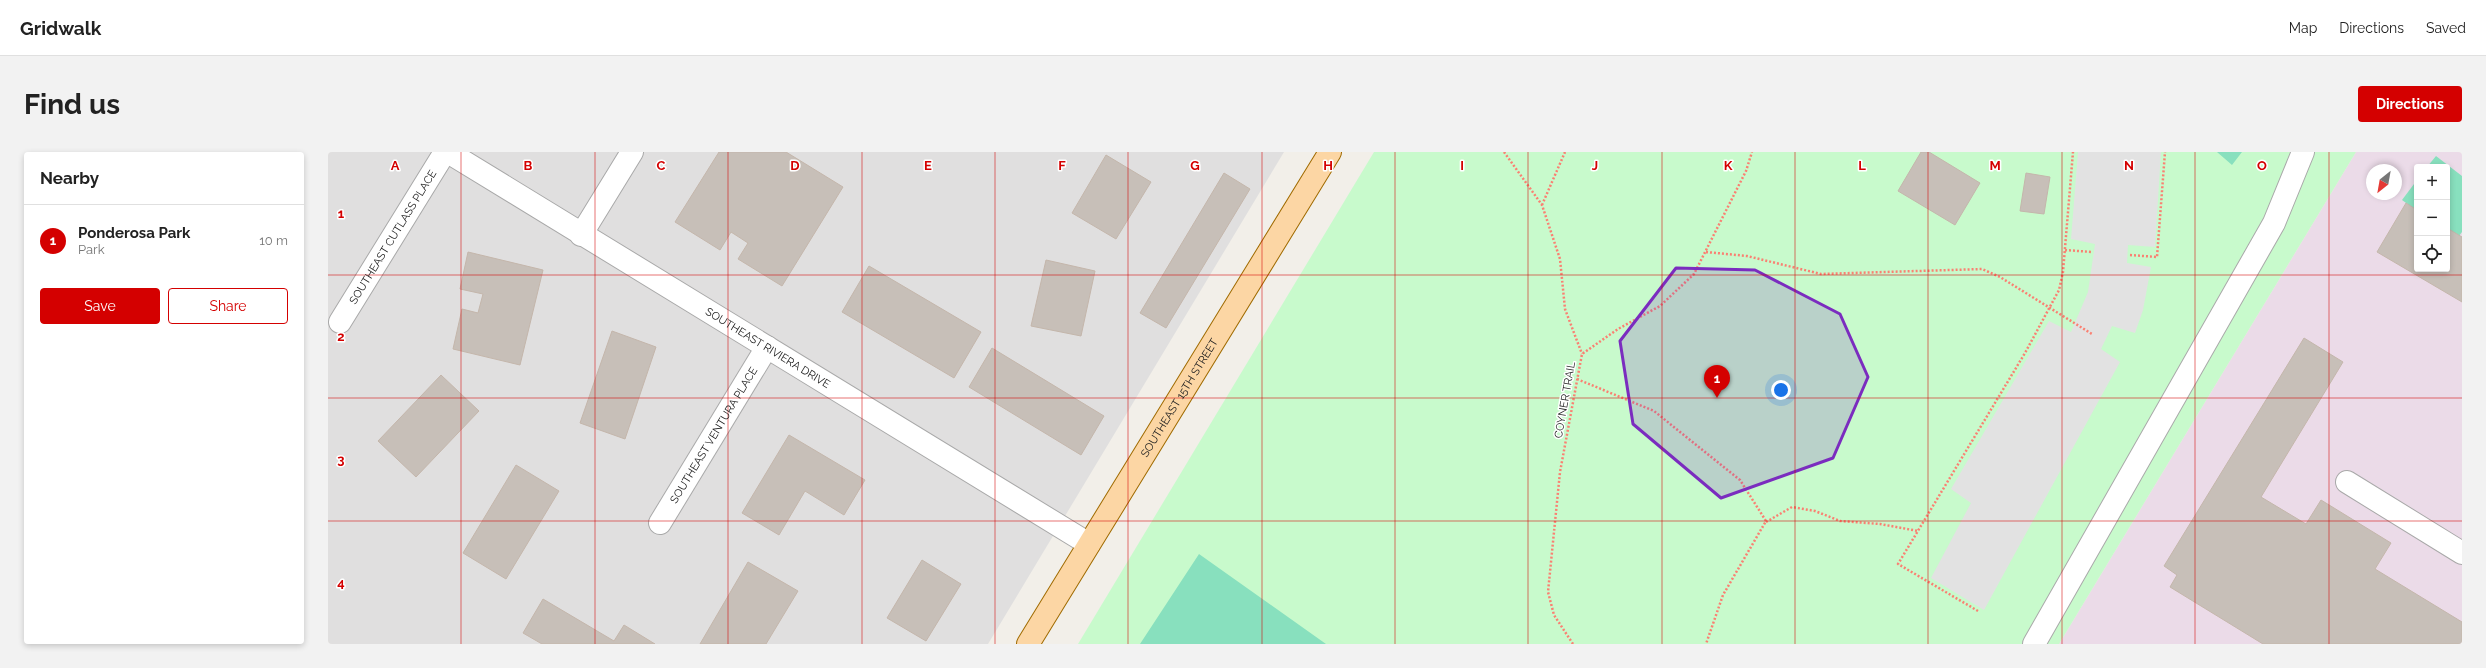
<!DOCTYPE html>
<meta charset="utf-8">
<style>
body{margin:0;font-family:Raleway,sans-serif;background:#f2f2f2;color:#222}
.controls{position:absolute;right:12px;top:12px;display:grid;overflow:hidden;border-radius:4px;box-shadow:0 2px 6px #0003}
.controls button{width:36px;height:36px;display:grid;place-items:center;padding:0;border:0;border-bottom:1px solid #e0e0e0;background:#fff;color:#222;font:20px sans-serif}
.compass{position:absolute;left:2038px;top:12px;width:36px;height:36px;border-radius:50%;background:#fff;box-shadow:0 2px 6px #0003;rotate:211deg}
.you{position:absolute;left:1453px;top:238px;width:14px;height:14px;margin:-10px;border:3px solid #fff;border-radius:50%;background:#1a73e8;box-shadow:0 0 0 6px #1a73e833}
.badge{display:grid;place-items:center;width:26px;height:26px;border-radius:50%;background:#d40000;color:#fff;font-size:13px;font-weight:700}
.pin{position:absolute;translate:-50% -33px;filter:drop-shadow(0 1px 2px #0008)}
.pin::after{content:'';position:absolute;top:21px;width:14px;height:12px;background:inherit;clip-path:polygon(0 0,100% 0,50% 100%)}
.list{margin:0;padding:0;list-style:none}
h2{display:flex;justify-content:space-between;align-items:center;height:52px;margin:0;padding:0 16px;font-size:17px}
h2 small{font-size:13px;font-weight:400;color:#767676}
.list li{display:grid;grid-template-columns:26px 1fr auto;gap:12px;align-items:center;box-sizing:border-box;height:72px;padding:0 16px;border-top:1px solid #e0e0e0}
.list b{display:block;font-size:15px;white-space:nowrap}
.list p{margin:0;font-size:13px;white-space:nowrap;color:#767676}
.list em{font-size:13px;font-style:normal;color:#767676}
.actions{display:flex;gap:8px;padding:12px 16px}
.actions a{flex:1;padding:9px 0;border:1px solid #d40000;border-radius:4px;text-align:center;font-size:14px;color:#d40000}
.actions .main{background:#d40000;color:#fff}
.icon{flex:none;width:22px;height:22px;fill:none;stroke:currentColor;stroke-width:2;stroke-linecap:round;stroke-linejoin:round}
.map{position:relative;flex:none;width:2134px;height:492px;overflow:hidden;border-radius:4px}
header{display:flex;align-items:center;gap:24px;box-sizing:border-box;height:56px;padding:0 20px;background:#fff;border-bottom:1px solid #e0e0e0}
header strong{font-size:19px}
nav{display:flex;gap:22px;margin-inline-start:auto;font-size:14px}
.intro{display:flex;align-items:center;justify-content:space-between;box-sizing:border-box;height:96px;padding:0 24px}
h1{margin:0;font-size:28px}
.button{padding:10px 18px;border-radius:4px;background:#d40000;color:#fff;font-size:14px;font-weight:700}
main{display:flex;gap:24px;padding:0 24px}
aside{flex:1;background:#fff;border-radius:4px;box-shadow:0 2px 6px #0003}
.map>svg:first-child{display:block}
.residential{fill:#e0dfdf}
.industrial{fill:#ebdbe8;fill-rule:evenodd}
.park{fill:#c8facc}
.pitch{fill:#88e0be}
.parking{fill:#e2e2e2}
.building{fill:#c7bfb8;stroke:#c4b6ab}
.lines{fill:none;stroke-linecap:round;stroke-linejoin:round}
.minor-casing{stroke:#a9a9a9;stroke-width:24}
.major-casing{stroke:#a06b00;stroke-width:24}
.path{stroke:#fa8072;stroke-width:2.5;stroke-dasharray:2 2;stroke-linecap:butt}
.minor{stroke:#fff;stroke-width:22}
.major{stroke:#fcd6a4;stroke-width:22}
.marked{fill:#7b2cbf;fill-opacity:0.2;stroke:#7b2cbf;stroke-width:3;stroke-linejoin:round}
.grid{fill:none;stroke:#d40000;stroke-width:1;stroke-opacity:0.55}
.labels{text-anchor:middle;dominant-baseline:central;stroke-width:3;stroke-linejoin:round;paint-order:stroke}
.street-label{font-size:11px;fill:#222;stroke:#fff}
.grid-label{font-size:13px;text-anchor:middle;font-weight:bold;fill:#d40000;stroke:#fff;stroke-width:3;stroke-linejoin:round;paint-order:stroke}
</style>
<header>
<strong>Gridwalk</strong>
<nav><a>Map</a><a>Directions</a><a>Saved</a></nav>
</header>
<div class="intro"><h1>Find us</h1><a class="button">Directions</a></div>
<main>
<aside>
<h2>Nearby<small></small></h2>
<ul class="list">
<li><span class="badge">1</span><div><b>Ponderosa Park</b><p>Park</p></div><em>10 m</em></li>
</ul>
<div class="actions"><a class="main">Save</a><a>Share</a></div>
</aside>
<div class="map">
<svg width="2134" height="492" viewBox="0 0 2134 492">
<rect width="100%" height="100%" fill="#f2efe9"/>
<path class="residential" d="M0,0H956L660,492H0Z"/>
<path class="industrial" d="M2028,0H2134V492H1731ZM2089,15H2119V117H2089ZM2044,18H2068V42H2044Z"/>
<path class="park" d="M1046,0H2028L1731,492H750Z"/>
<path class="pitch" d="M1889,0H1914L1904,13Z
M2108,4L2134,24V80L2128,88L2119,82V15H2099Z
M2089,28V59L2074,48Z
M871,402L998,492H812Z"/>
<path class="parking" d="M1750,0H1833L1827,95L1800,93L1799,111L1823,115L1815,158L1807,181L1784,174L1773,197L1792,210L1656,458L1603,426L1643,351L1623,337L1721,169L1743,180L1760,140L1767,92L1743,87Z"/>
<path class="building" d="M391,0H458L515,35L454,134L410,107L420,91L403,80L392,98L347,70Z
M1593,0H1601L1652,31L1627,73L1570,39Z
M778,3L823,30L788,87L744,61Z
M896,21L922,37L838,176L812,161Z
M1698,21L1722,25L1716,62L1692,59Z
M2078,51L2089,58V117H2119V76L2134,85V150L2049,100Z
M140,100L215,118L192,213L125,197L134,157L150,161L155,142L132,137Z
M718,108L767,119L753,184L703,174Z
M541,114L653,180L626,226L514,160Z
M284,179L328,195L297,287L252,271Z
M1976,186L2015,210L1933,345L1978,372L1993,348L2063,391L2047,417L2134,470V492H1935L1842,435L1849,423L1836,414Z
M664,196L776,264L753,303L641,235Z
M113,223L151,259L88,325L50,289Z
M461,283L537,328L516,363L477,339L451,383L414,361Z
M188,313L231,339L178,427L135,401Z
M594,408L633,432L598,489L559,466Z
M420,410L470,439L438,492H372Z
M215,447L286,489L296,473L327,492H214L195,481Z"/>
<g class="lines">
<defs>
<g id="minor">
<path id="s1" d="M120,0L761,392"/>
<path d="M253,83L304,0"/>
<path id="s2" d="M12,170L117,0"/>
<path d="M2019,330L2134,401"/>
<path id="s3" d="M332,371L439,195"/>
<path d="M1706,492L1946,71L1975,0"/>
</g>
<g id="major">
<path id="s4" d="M700,492L1002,0"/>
</g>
</defs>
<use href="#minor" class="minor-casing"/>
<use href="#major" class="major-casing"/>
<path class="path" d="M1176,0L1214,53L1232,107L1237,157L1254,202
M1214,53L1237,0
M1737,98L1764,100
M1378,100L1419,104L1493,122L1654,117L1672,125L1764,182
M1802,103L1829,105L1837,0
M1249,227L1326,259L1412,328L1438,369L1395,443L1378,492
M1438,370L1464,355L1487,359L1512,369L1552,372L1590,379
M1650,459L1570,412L1697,201L1731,138L1735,120L1745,0
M1245,492L1226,463L1220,440L1232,320L1254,202L1290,177L1332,154L1366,122L1418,19L1424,0"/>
<use href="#minor" class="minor"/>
<use href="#major" class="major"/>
</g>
<path class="marked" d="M1348,116L1427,118L1512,162L1540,225L1505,306L1393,346L1305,272L1292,189Z"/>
<path class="grid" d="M133,0V492M267,0V492M400,0V492M534,0V492M667,0V492M800,0V492M934,0V492M1067,0V492M1200,0V492M1334,0V492M1467,0V492M1600,0V492M1734,0V492M1867,0V492M2001,0V492M0,123H2134M0,246H2134M0,369H2134"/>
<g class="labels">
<g class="street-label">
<text stroke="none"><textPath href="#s2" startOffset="100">SOUTHEAST CUTLASS PLACE</textPath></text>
<text stroke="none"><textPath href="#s1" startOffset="375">SOUTHEAST RIVIERA DRIVE</textPath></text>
<text stroke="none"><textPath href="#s4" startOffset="289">SOUTHEAST 15TH STREET</textPath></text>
<text transform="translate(1237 248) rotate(-80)">COYNER TRAIL</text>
<text stroke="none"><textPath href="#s3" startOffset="103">SOUTHEAST VENTURA PLACE</textPath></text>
</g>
</g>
<g class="grid-label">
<text x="67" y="18">A</text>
<text x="200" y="18">B</text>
<text x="333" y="18">C</text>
<text x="467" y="18">D</text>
<text x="600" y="18">E</text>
<text x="734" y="18">F</text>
<text x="867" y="18">G</text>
<text x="1000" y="18">H</text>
<text x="1134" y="18">I</text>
<text x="1267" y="18">J</text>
<text x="1400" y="18">K</text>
<text x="1534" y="18">L</text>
<text x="1667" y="18">M</text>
<text x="1801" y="18">N</text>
<text x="1934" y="18">O</text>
<text x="13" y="66">1</text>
<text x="13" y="189">2</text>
<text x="13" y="312">3</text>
<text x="13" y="435">4</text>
</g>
</svg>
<div class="controls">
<button>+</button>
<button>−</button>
<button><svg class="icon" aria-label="locate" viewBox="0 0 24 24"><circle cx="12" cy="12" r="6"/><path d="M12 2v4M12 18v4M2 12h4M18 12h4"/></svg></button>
</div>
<svg class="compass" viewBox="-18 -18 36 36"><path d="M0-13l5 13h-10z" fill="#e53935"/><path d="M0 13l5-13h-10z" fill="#767676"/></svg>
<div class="you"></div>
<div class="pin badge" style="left:1389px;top:246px">1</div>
</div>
</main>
